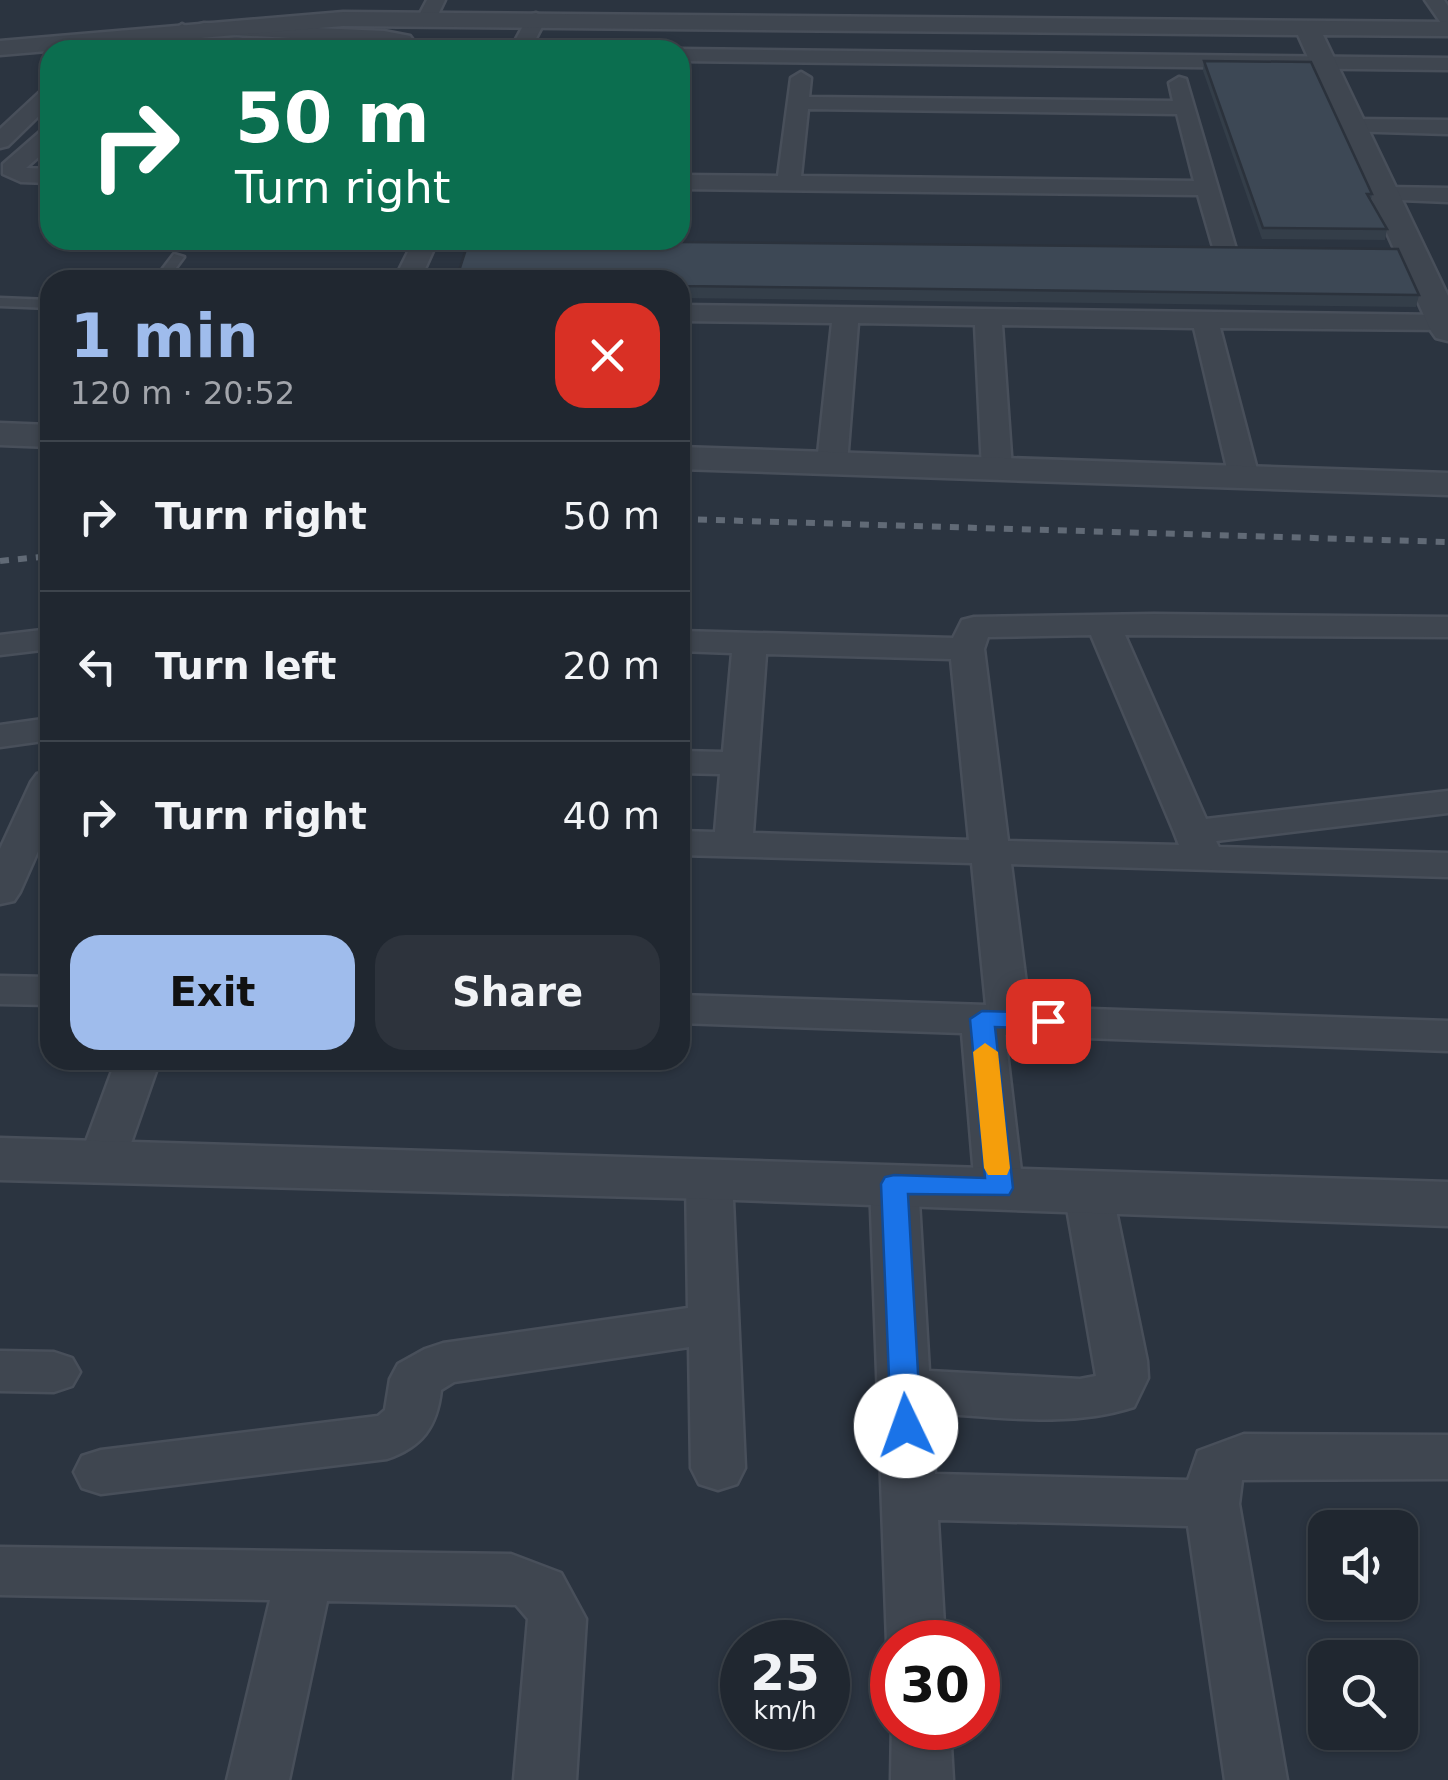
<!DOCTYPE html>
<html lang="en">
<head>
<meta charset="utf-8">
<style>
	body { margin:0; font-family:"DejaVu Sans",sans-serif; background:#2d333c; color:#f1f3f6; height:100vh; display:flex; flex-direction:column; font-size:38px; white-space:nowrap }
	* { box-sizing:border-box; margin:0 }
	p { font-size:32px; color:#a2a5ab }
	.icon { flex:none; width:55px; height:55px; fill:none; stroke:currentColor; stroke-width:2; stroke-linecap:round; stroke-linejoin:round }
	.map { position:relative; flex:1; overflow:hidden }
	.sheet { position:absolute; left:40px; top:270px; width:650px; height:800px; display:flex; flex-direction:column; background:#202730; border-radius:30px; box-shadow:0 2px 8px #0004,0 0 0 2px #3d444c }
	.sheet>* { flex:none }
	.guide { position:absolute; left:40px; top:40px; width:650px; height:210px; border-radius:30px; box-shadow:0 2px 8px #0004,0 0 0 2px #3d444c; background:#0b6e4f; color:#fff; overflow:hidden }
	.fabs { position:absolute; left:1308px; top:1510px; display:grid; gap:20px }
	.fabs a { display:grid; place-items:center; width:110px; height:110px; border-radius:20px; background:#202730; box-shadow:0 2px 8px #0004,0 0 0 2px #3d444c; font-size:50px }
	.speed { position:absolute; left:720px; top:1620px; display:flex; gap:20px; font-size:50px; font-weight:700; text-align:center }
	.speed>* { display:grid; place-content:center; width:130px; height:130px; border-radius:50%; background:#202730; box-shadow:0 2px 8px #0004,0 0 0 2px #3d444c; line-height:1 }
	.speed small { font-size:25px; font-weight:400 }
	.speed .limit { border:15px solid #d22; background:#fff; color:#111 }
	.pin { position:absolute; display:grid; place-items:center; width:85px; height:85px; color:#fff; margin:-42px; border-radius:20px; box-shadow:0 5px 15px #0006 }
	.me { position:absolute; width:110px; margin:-55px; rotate:357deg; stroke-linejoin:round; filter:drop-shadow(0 0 8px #0008) }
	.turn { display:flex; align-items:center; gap:35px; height:210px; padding:0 30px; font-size:45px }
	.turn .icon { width:130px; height:130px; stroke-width:2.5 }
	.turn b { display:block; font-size:70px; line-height:85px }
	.round { display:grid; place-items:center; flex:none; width:105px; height:105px; border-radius:30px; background:#2d333c }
	.headline { display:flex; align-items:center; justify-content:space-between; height:170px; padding:0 30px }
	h1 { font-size:60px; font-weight:600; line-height:75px; color:#9fbcec }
	.action { display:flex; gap:20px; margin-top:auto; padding:20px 30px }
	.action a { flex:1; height:115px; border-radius:30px; background:#9fbcec; color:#111; font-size:40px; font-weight:600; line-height:115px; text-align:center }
	.action a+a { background:#2d333c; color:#f1f3f6 }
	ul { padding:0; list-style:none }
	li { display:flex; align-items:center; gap:30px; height:150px; padding:0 30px; border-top:2px solid #3d444c }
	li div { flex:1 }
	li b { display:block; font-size:38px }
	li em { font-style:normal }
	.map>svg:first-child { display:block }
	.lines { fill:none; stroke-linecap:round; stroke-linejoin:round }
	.service-casing { stroke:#484f5a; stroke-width:5 }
	.minor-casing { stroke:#484f5a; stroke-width:5 }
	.tertiary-casing { stroke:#484f5a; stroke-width:5 }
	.service { fill:#3f4650; fill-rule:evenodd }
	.minor { fill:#3f4650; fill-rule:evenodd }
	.tertiary { fill:#3f4650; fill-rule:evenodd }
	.rail { stroke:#616a76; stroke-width:6; stroke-dasharray:9 9; stroke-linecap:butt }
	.wall { fill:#343e49 }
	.building { fill:#3d4855; stroke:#2b323c; stroke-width:2.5 }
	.route { fill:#1a73e8; stroke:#114b97; stroke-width:2.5 }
	.slow { fill:#f59e0b }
</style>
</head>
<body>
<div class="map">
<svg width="1448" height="1780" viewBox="0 0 1448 1780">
	<rect width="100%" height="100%" fill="#2b3440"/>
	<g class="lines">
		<!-- service casing -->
		<g class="service-casing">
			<g id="service">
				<polygon points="174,254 184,257 167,280 154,280"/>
				<polygon points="0,298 50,300 50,308 0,306"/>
			</g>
		</g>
		<!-- minor casing -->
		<g class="minor-casing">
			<g id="minor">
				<polygon points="427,0 445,0 434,23 427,25 417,19"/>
				<polygon points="1425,0 1444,0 1448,6 1448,25 1441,23"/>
				<polygon points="536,13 546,19 530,50 510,50 529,15"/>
				<polygon points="204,23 384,31 410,36 413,40 410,50 390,50 392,44 384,43 197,33 197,25"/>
				<polygon points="182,24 192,30 169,50 147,50"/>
				<polygon points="680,49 1448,58 1448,70 680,61 680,50 676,50"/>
				<path d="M801,72L811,78L809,97L1173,101L1169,83L1179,77L1186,79L1236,249L1233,254H1215L1198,195L680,189V175L778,176L791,78ZM808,109L1177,114L1194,181L801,176Z"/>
				<polygon points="50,87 50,105 8,146 0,148 0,129 43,89"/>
				<polygon points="1353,119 1448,120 1448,134 1345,131 1342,126 1345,121"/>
				<polygon points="50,128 50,147 26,168 50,169 50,183 21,182 3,174 3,164 42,130"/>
				<polygon points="1385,187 1448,188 1448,202 1377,199 1373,194 1377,189"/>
				<polygon points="414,240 438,240 420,280 394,280"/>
				<polygon points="680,305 1445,315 1448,330 1220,328 1259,477 1255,483 1233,483 1229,477 1194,328 1002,325 1012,469 1008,475 986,475 982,469 975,325 858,323 847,463 843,469 821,469 817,463 832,323 680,321"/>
				<path d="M1154,614L1448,617V637L1125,635L1206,819L1448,791V813L1216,841L1219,847L1448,853V877L1011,864L1029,1007L1448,1021V1051L1005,1035L1023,1188L1016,1200L999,1205L982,1200L975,1188L962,1033L680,1023V995L986,1005L972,863L680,855V831L715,832L720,774L680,773V751L723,752L732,653L680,651V631L953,638L962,620L974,617ZM1091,635L1174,832L1179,845L1008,841L984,649L988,637ZM766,654L951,659L969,840L753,833Z"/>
				<polygon points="50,629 50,649 0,655 0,635"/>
				<polygon points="50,718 50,740 0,747 0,725"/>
				<polygon points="50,771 50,824 20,892 14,901 0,904 0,849 31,782 37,774"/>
				<polygon points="0,976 50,977 50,1005 0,1004"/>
				<polygon points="116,1060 160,1060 124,1163 117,1175 101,1180 85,1175 78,1163"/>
				<path d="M709,1161L726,1166L732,1178L745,1468L737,1484L718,1490L699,1484L691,1468L689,1347L454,1382L441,1390C437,1427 422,1447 387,1459L101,1494L82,1488L74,1472L82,1456L101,1450L378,1416L385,1410L390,1379L398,1364L425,1349L443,1343L688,1308L686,1178L692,1166Z"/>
				<path d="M894,1167L911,1172L918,1184L929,1371L1080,1379L1096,1376L1064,1191L1071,1179L1088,1174L1105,1179L1112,1191L1147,1361L1148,1378L1134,1407C1069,1428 999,1417 931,1413L935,1474L1188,1480L1198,1451L1244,1434L1448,1435V1479L1242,1480L1239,1504L1287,1780H1225L1188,1526L938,1520L945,1642H892V1654L887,1642L870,1184L877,1172Z"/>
				<polygon points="0,1351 54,1352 72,1358 80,1372 72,1386 54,1392 0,1391"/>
				<polygon points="0,1547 511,1554 561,1573 586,1619 576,1780 514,1780 528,1619 516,1605 327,1601 289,1780 227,1780 270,1600 0,1595"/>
				<polygon points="892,1722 892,1728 950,1728 953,1780 891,1780"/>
			</g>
		</g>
		<!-- tertiary casing -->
		<g class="tertiary-casing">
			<g id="tertiary">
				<polygon points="343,12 1448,22 1448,36 1323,35 1448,296 1448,341 1436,338 1431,331 1298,35 343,26 0,55 0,41"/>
				<polygon points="0,423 50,425 50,447 0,445"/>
				<polygon points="680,447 1448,473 1448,495 680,469"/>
				<polygon points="0,1138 1448,1182 1448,1226 709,1199 0,1180"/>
			</g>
		</g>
		<!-- service -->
		<use href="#service" class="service"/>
		<!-- minor -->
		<use href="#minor" class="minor"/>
		<!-- tertiary -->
		<use href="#tertiary" class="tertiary"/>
		<!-- rail -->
		<g class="rail">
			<polyline points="680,519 1448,542"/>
			<polyline points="0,561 50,556"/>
		</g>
	</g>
	<!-- wall -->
	<g class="wall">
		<polygon points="1204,61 1372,194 1371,200 1387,229 1385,240 1262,239 1203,71"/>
		<polygon points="680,280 1419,295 1416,307 680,298"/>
	</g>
	<!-- building -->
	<g class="building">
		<polygon points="1204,61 1311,62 1372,194 1367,194 1387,229 1263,228"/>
		<polygon points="469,240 1398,249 1419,295 680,286 680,280 456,280"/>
	</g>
	<!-- route -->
	<polygon class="route" points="982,1011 1048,1013 1061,1021 1048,1029 995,1027 1013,1188 1009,1195 908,1194 921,1426 917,1434 906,1438 895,1434 891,1426 881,1184 885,1177 894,1175 985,1178 970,1019"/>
	<!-- slow -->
	<polygon class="slow" points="985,1043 998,1052 1010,1168 1007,1175 988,1175 984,1168 973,1052"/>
</svg>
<div class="fabs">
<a><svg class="icon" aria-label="sound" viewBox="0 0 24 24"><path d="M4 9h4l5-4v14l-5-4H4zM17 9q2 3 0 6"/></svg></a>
<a><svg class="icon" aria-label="search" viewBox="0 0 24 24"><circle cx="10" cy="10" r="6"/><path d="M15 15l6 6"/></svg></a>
</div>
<div class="speed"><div>25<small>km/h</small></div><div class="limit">30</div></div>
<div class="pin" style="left:1048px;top:1021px;background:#d93025"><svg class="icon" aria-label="arrive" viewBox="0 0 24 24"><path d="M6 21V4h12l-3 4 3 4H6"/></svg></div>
<svg class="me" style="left:906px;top:1426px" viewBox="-20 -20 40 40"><circle r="19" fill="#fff"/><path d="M0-13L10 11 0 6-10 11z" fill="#1a73e8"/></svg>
<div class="guide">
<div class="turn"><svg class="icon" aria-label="right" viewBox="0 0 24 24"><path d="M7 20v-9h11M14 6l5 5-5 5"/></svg><div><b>50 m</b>Turn right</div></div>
</div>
<section class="sheet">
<div class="headline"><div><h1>1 min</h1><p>120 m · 20:52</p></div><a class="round" style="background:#d93025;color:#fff"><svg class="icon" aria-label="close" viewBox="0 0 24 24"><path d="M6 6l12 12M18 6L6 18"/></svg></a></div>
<ul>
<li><svg class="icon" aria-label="right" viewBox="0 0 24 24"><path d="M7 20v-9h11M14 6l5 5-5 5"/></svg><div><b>Turn right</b></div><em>50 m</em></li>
<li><svg class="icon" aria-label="left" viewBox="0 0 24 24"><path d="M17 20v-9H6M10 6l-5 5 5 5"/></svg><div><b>Turn left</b></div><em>20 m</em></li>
<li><svg class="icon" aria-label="right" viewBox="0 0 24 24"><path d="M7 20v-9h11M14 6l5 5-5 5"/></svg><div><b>Turn right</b></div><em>40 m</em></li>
</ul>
<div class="action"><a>Exit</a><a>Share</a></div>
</section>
</div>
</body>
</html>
